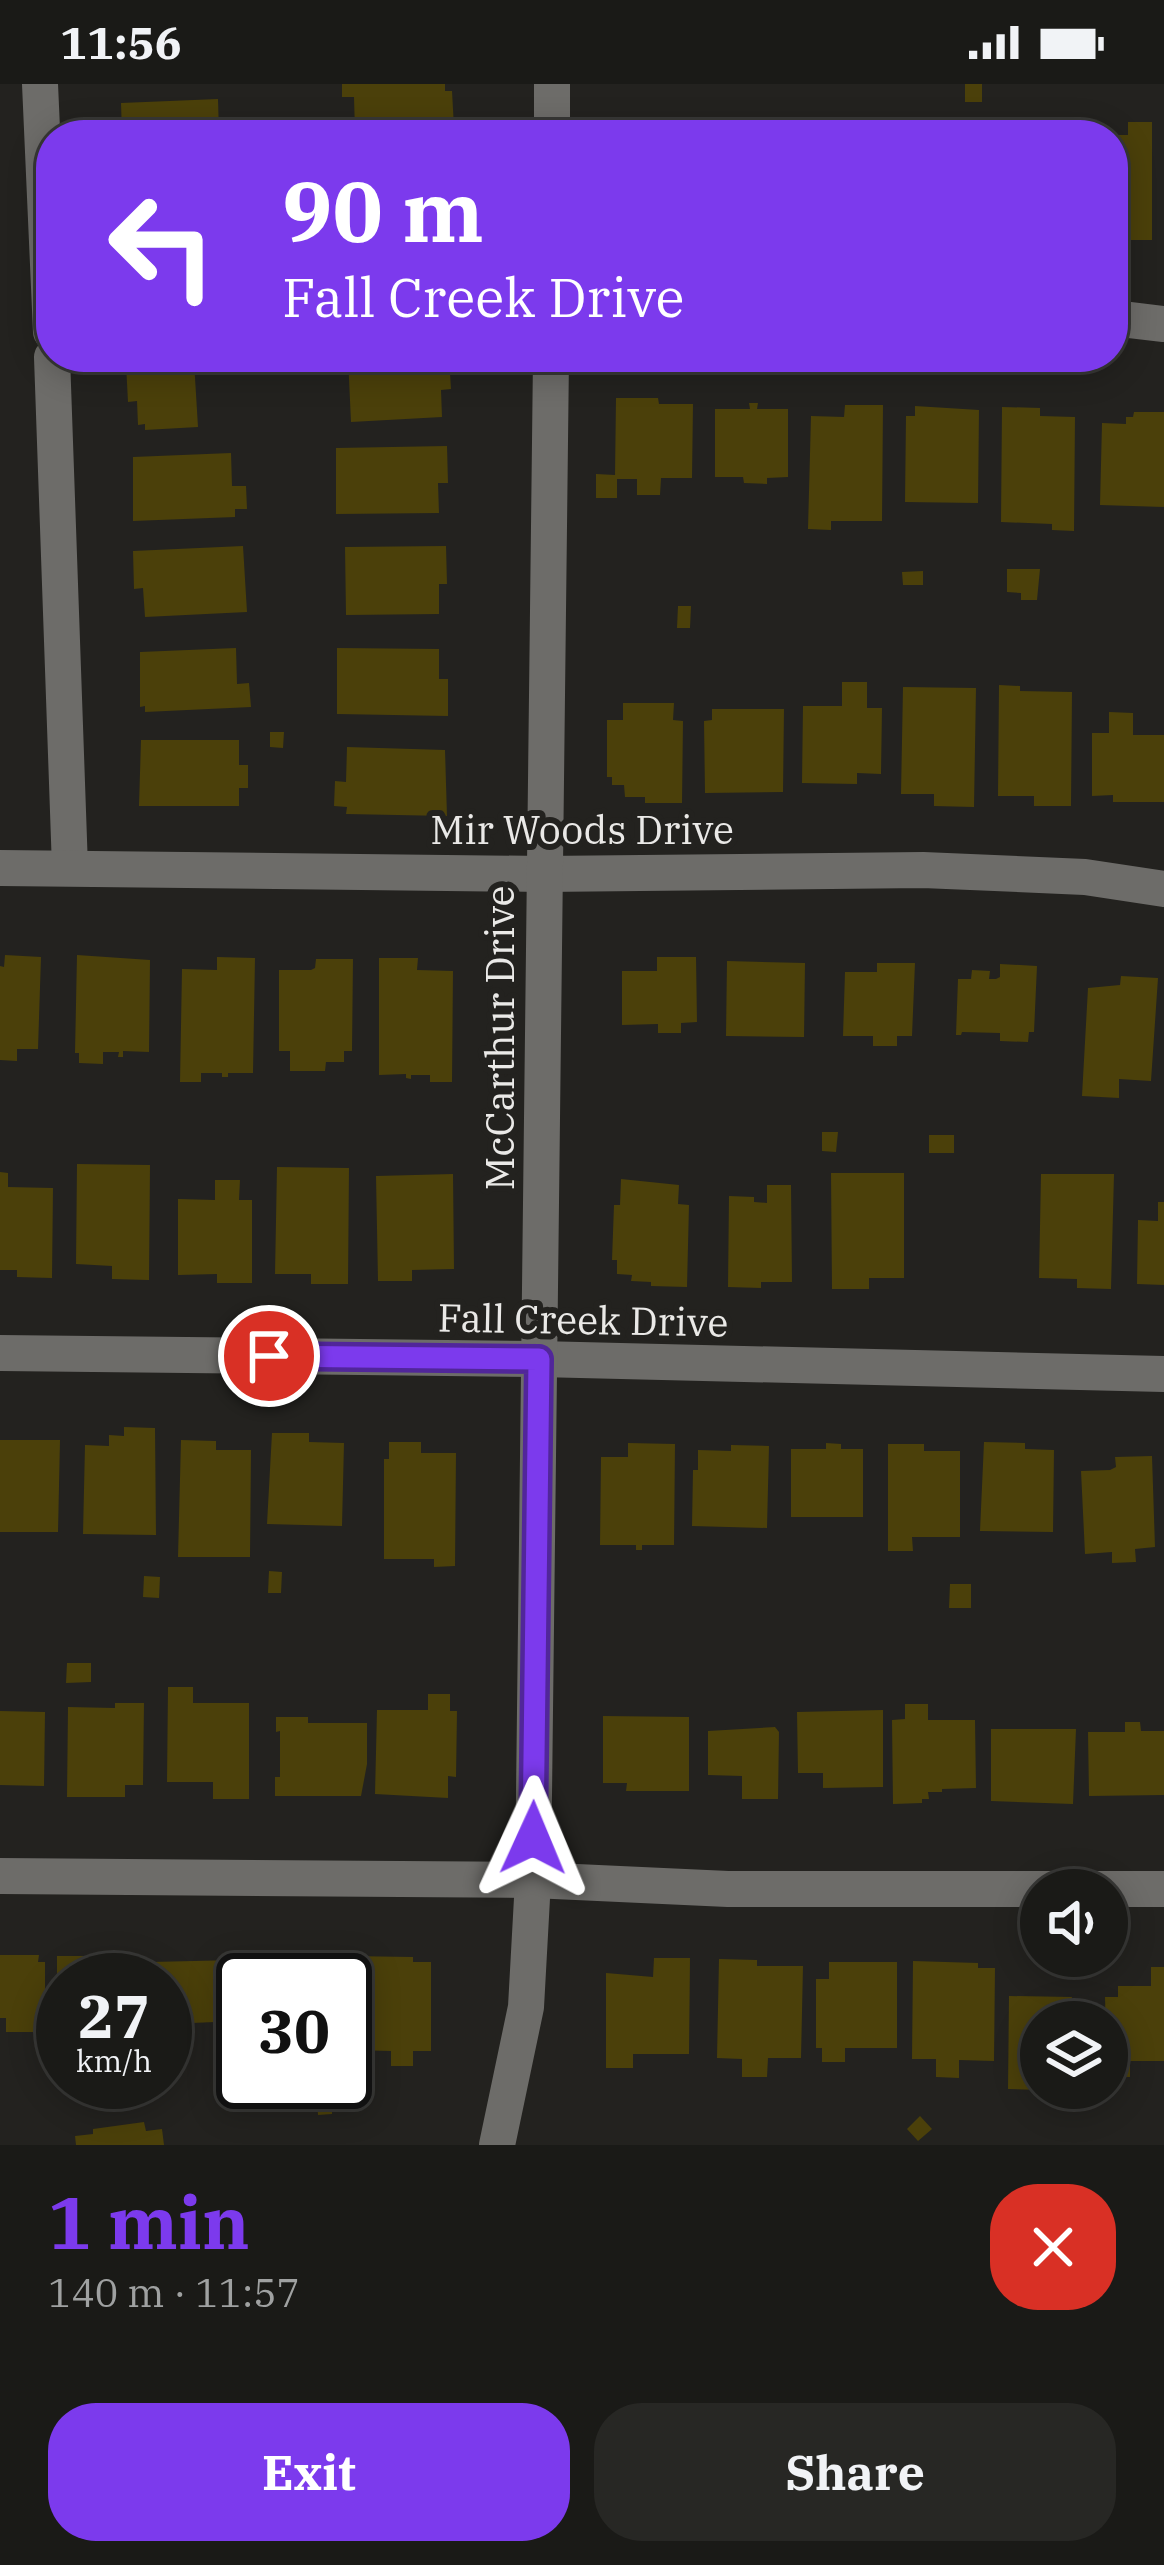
<!DOCTYPE html>
<html lang="en">
<head>
<meta charset="utf-8">
<style>
	body { margin:0; font-family:"IBM Plex Serif",serif; background:#272724; color:#f1f3f6; height:100vh; display:flex; flex-direction:column; font-size:45px; white-space:nowrap }
	* { box-sizing:border-box; margin:0 }
	p { font-size:39px; color:#9fa1a1 }
	.icon { flex:none; width:66px; height:66px; fill:none; stroke:currentColor; stroke-width:2; stroke-linecap:round; stroke-linejoin:round }
	.map { position:relative; height:2061px; overflow:hidden }
	.side { display:flex; flex-direction:column; background:#1a1a17; flex:1 }
	.side>* { flex:none }
	.banner { position:absolute; left:36px; top:36px; width:1092px; height:252px; border-radius:48px; box-shadow:0 6px 30px #0003,0 0 0 3px #383836; background:#7c3aed; color:#fff; overflow:hidden }
	.tools { position:absolute; left:1020px; top:1785px; display:grid; gap:24px }
	.tools a { display:grid; place-items:center; width:108px; height:108px; border-radius:50%; background:#1a1a17; box-shadow:0 6px 30px #0003,0 0 0 3px #383836; font-size:60px }
	.speed { position:absolute; left:36px; top:1869px; display:flex; gap:24px; font-size:60px; font-weight:700; text-align:center }
	.speed>* { display:grid; place-content:center; width:156px; height:156px; border-radius:50%; background:#1a1a17; box-shadow:0 6px 30px #0003,0 0 0 3px #383836; line-height:1 }
	.speed small { font-size:30px; font-weight:400 }
	.speed .limit { border:6px solid #111; border-radius:18px; background:#fff; color:#111 }
	.pin { position:absolute; display:grid; place-items:center; width:102px; height:102px; color:#fff; margin:-51px; border:6px solid #fff; border-radius:50%; box-shadow:0 3px 12px #0007 }
	.me { position:absolute; width:132px; margin:-66px; rotate:1deg; stroke-linejoin:round; filter:drop-shadow(0 0 9px #0008) }
	.turn { display:flex; align-items:center; gap:42px; height:252px; padding:0 48px; font-size:54px }
	.turn .icon { width:156px; height:156px; stroke-width:2.5 }
	.turn b { display:block; font-size:84px; line-height:102px }
	.round { display:grid; place-items:center; flex:none; width:126px; height:126px; border-radius:48px; background:#272724 }
	.head { display:flex; align-items:center; justify-content:space-between; height:204px; padding:0 48px }
	h1 { font-size:72px; font-weight:700; line-height:90px; color:#7c3aed }
	.primary-button { display:flex; gap:24px; margin-top:auto; padding:24px 48px }
	.primary-button a { flex:1; height:138px; border-radius:48px; background:#7c3aed; color:#fff; font-size:48px; font-weight:700; line-height:138px; text-align:center }
	.primary-button a+a { background:#272724; color:#f1f3f6 }
	.status { display:flex; justify-content:space-between; align-items:center; height:84px; padding:0 60px; background:#1a1a17; direction:ltr }
	.status svg { height:33px; fill:currentColor }
	.map>svg:first-child { display:block }
	.building { fill:#4b400a }
	.lines { fill:none; stroke-linecap:round; stroke-linejoin:round }
	.minor { stroke:#6d6c69; stroke-width:36 }
	.route-casing { stroke:#51269a; stroke-width:30 }
	.route { stroke:#7c3aed; stroke-width:21 }
	.labels { text-anchor:middle; stroke-width:12; stroke-linejoin:round; paint-order:stroke }
	.street-label { font-size:39px; fill:#eae9e7; stroke:#23221f }
</style>
</head>
<body>
<div class="status"><b>11:56</b><svg viewBox="0 0 49 12"><path d="M0 12V9h3v3zM5 12V6h3v6zM10 12V3h3v9zM15 12V0h3v12zM26 1h20v11H26zM47 4h2v5h-2z"/></svg></div>
<div class="map">
<svg width="1164" height="2061" viewBox="0 0 1164 2061">
	<rect width="100%" height="100%" fill="#23221f"/>
	<!-- building -->
	<g class="building">
		<polygon points="342,0 445,0 445,7 452,7 454,43 355,48 354,13 342,13"/>
		<rect x="965" y="0" width="17" height="18"/>
		<polygon points="218,15 219,51 122,51 121,19"/>
		<polygon points="1128,38 1152,38 1152,156 1113,156 1113,51 1128,51"/>
		<polygon points="658,44 700,44 699,51 657,51"/>
		<polygon points="851,45 924,46 924,51 851,51"/>
		<polygon points="348,273 449,273 451,305 441,306 442,333 351,338"/>
		<polygon points="194,277 198,343 145,346 145,340 138,341 137,317 128,318 126,280"/>
		<polygon points="616,314 658,314 659,320 693,320 692,394 661,394 660,411 637,411 637,395 617,395 617,414 596,414 596,390 615,391"/>
		<polygon points="749,319 758,319 757,325 788,325 788,393 767,394 767,400 744,399 743,393 715,393 715,325 750,325"/>
		<polygon points="845,321 883,321 882,437 831,437 831,446 808,445 811,332 844,333"/>
		<polygon points="915,322 979,326 978,419 905,418 906,332 915,332"/>
		<polygon points="1002,323 1040,324 1040,332 1075,333 1074,447 1052,446 1052,440 1001,438"/>
		<polygon points="1134,328 1164,328 1164,423 1100,421 1102,339 1126,340 1126,333 1133,333"/>
		<polygon points="447,362 448,399 438,399 439,429 336,430 336,364"/>
		<polygon points="231,369 232,402 246,402 247,425 235,425 235,433 133,437 133,373"/>
		<polygon points="243,462 247,528 145,533 143,504 134,505 133,467"/>
		<polygon points="446,462 447,500 439,500 439,530 346,531 345,463"/>
		<polygon points="1007,485 1040,485 1037,516 1021,516 1021,509 1007,508"/>
		<polygon points="923,487 923,501 903,501 902,488"/>
		<polygon points="678,522 691,522 690,544 677,544"/>
		<polygon points="236,564 237,600 249,599 251,623 145,628 145,622 140,623 140,568"/>
		<polygon points="337,564 439,565 439,595 448,595 448,632 337,630"/>
		<polygon points="842,598 867,598 867,624 882,624 881,690 857,689 857,700 802,699 803,622 842,622"/>
		<polygon points="999,601 1020,602 1020,607 1072,608 1071,722 1034,722 1034,712 998,712"/>
		<polygon points="903,603 976,604 974,723 934,722 934,710 901,710"/>
		<polygon points="623,619 674,619 673,636 683,637 682,719 645,719 645,713 625,713 624,701 612,701 612,693 607,693 607,636 623,636"/>
		<polygon points="712,625 784,625 783,708 705,709 704,637 712,636"/>
		<polygon points="1109,628 1133,629 1133,651 1164,651 1164,718 1113,718 1113,711 1092,712 1092,649 1109,649"/>
		<polygon points="270,648 284,648 283,664 270,663"/>
		<polygon points="141,656 239,656 239,681 248,681 248,704 239,704 239,722 139,722"/>
		<polygon points="347,663 445,666 447,732 346,730 347,723 334,722 335,697 346,698"/>
		<polygon points="5,871 41,873 38,965 17,965 17,977 0,976 0,882 4,883"/>
		<polygon points="77,871 150,876 149,968 123,967 123,973 118,973 119,968 103,968 103,980 79,979 79,969 75,969"/>
		<polygon points="217,873 255,874 253,989 228,989 228,993 222,993 222,989 201,989 201,998 180,998 182,885 217,886"/>
		<polygon points="657,873 696,873 697,938 681,939 681,949 658,949 658,940 622,941 622,887 657,887"/>
		<polygon points="379,874 418,874 417,886 453,887 452,998 430,998 430,991 411,991 411,995 406,994 406,990 379,991"/>
		<polygon points="316,875 353,875 352,967 344,967 344,978 326,978 325,987 290,987 290,967 279,967 279,886 311,886 315,884"/>
		<polygon points="727,877 805,879 804,953 726,952"/>
		<polygon points="877,879 915,879 912,952 897,952 897,962 873,962 873,952 843,952 845,888 877,888"/>
		<polygon points="1000,880 1037,882 1034,948 1029,948 1028,958 1000,957 1000,949 962,948 961,951 956,951 958,895 971,895 972,886 990,887 989,895 996,895 1000,893"/>
		<polygon points="1121,892 1158,894 1151,997 1119,995 1119,1014 1082,1012 1088,904 1120,901"/>
		<polygon points="822,1048 838,1048 836,1068 822,1067"/>
		<rect x="929" y="1051" width="25" height="18"/>
		<polygon points="77,1080 150,1081 149,1196 112,1195 112,1182 76,1180"/>
		<polygon points="277,1083 349,1084 348,1200 311,1200 311,1190 275,1190"/>
		<polygon points="0,1088 8,1089 8,1103 53,1104 52,1194 17,1193 17,1186 0,1186"/>
		<polygon points="831,1089 904,1089 904,1194 869,1194 869,1205 832,1205"/>
		<polygon points="453,1090 454,1185 412,1186 412,1197 378,1197 376,1092"/>
		<polygon points="1041,1090 1114,1090 1111,1205 1077,1204 1077,1195 1039,1194"/>
		<polygon points="621,1095 679,1101 678,1120 689,1121 687,1203 651,1202 651,1198 631,1197 632,1191 617,1190 617,1176 612,1176 614,1121 620,1121"/>
		<polygon points="215,1096 240,1096 239,1116 252,1116 252,1199 217,1199 217,1190 178,1191 178,1115 215,1116"/>
		<polygon points="767,1101 791,1101 792,1198 761,1198 761,1204 728,1203 729,1112 754,1113 754,1118 767,1119"/>
		<polygon points="1158,1118 1164,1118 1164,1201 1137,1200 1138,1136 1158,1137"/>
		<polygon points="124,1343 155,1344 156,1451 83,1450 85,1361 109,1362 109,1351 124,1352"/>
		<polygon points="272,1349 309,1349 309,1358 344,1359 342,1442 267,1440"/>
		<polygon points="0,1356 60,1356 58,1448 0,1448"/>
		<polygon points="181,1356 216,1357 216,1366 251,1366 250,1473 178,1473"/>
		<polygon points="389,1358 421,1358 421,1369 456,1369 455,1482 434,1483 434,1475 384,1475 384,1375 389,1375"/>
		<polygon points="984,1358 1025,1359 1025,1365 1054,1366 1053,1448 980,1447"/>
		<polygon points="628,1359 675,1360 674,1461 642,1461 642,1466 636,1466 636,1461 600,1461 601,1373 628,1373"/>
		<polygon points="826,1359 841,1360 841,1365 863,1365 863,1433 791,1433 791,1365 826,1365"/>
		<polygon points="888,1360 924,1360 924,1367 960,1367 960,1453 912,1453 913,1467 888,1467"/>
		<polygon points="731,1361 769,1362 767,1444 692,1442 693,1386 698,1386 698,1366 731,1367"/>
		<polygon points="1152,1372 1155,1463 1135,1465 1136,1478 1112,1479 1112,1468 1085,1470 1081,1387 1110,1386 1116,1383 1115,1373"/>
		<polygon points="269,1487 282,1488 281,1509 268,1509"/>
		<polygon points="144,1492 160,1493 159,1514 143,1513"/>
		<polygon points="950,1500 971,1500 971,1524 949,1524"/>
		<polygon points="67,1579 91,1579 91,1598 66,1599"/>
		<polygon points="168,1603 193,1603 193,1619 249,1619 249,1715 213,1715 213,1698 167,1698"/>
		<polygon points="428,1610 450,1610 450,1627 457,1627 456,1693 448,1692 448,1714 375,1710 377,1626 428,1626"/>
		<polygon points="115,1619 144,1619 143,1701 125,1701 125,1713 67,1713 68,1623 115,1624"/>
		<polygon points="905,1620 928,1620 928,1636 975,1636 976,1704 942,1705 942,1708 928,1708 929,1715 922,1715 922,1719 893,1720 892,1636 905,1635"/>
		<polygon points="883,1626 883,1703 823,1704 823,1689 798,1689 797,1628"/>
		<polygon points="0,1627 45,1628 44,1702 0,1701"/>
		<polygon points="603,1632 689,1633 689,1707 626,1707 627,1699 603,1699"/>
		<polygon points="276,1633 308,1633 308,1639 367,1639 367,1680 361,1712 275,1712 275,1693 280,1693 280,1647 276,1648"/>
		<polygon points="1125,1638 1140,1638 1141,1647 1164,1647 1164,1711 1089,1712 1088,1648 1125,1648"/>
		<polygon points="775,1643 779,1648 778,1715 742,1715 742,1692 708,1691 708,1647"/>
		<polygon points="991,1645 1076,1645 1073,1720 991,1717"/>
		<polygon points="0,1871 39,1871 38,1878 45,1878 45,1931 38,1931 38,1948 6,1948 6,1934 0,1934"/>
		<polygon points="57,1872 93,1872 93,1879 140,1879 140,1896 63,1896 63,1970 57,1970"/>
		<polygon points="349,1872 413,1873 413,1878 431,1878 431,1967 413,1967 413,1982 391,1982 391,1967 348,1966"/>
		<polygon points="254,1873 291,1873 291,1880 338,1878 338,1896 253,1896"/>
		<polygon points="654,1874 690,1874 689,1970 633,1970 633,1984 606,1984 606,1889 653,1893"/>
		<polygon points="719,1875 757,1876 757,1882 803,1882 801,1974 768,1974 767,1993 742,1993 742,1975 717,1974"/>
		<polygon points="236,1876 238,1937 192,1939 192,1942 181,1942 181,1954 165,1954 165,1896 154,1896 151,1878"/>
		<polygon points="913,1877 978,1879 978,1884 995,1884 994,1977 959,1976 959,1994 936,1993 936,1975 912,1975"/>
		<polygon points="829,1878 897,1878 897,1964 845,1964 845,1978 822,1978 822,1964 816,1964 816,1895 829,1895"/>
		<polygon points="1151,1883 1164,1883 1164,1977 1130,1977 1130,1993 1107,1992 1105,1913 1118,1913 1118,1902 1151,1902"/>
		<polygon points="1009,1912 1072,1913 1071,1918 1089,1918 1089,1938 1041,1938 1041,2006 1008,2005"/>
		<polygon points="1050,2004 1071,2004 1071,2022 1050,2021"/>
		<polygon points="332,2011 332,2030 318,2031 317,2012"/>
		<polygon points="920,2032 932,2045 918,2057 907,2045"/>
		<polygon points="144,2038 146,2047 162,2045 164,2061 76,2061 75,2052 93,2050 93,2045"/>
	</g>
	<g class="lines">
		<!-- minor -->
		<g class="minor">
			<polyline points="40,0 51,248"/>
			<polyline points="552,0 552,51"/>
			<polyline points="1113,234 1164,240"/>
			<polyline points="52,273 70,784"/>
			<polyline points="0,784 543,790 923,786 1085,793 1164,805"/>
			<polyline points="0,1269 539,1275 1164,1290"/>
			<polyline points="0,1792 533,1796 728,1805 1164,1805"/>
			<polyline points="497,2061 526,1923 533,1796 551,273"/>
		</g>
	</g>
	<g class="lines">
		<!-- route casing -->
		<g class="route-casing">
			<polyline id="route" points="269,1272 539,1275 533,1754"/>
		</g>
		<!-- route -->
		<use href="#route" class="route"/>
	</g>
	<g class="labels">
		<!-- street labels -->
		<g class="street-label">
			<text x="582" y="760">Mir Woods Drive</text>
			<text transform="translate(500 954) rotate(-90)" y="14">McCarthur Drive</text>
			<text transform="translate(583 1236) rotate(1)" y="14">Fall Creek Drive</text>
		</g>
	</g>
</svg>
<div class="tools">
<a><svg class="icon" aria-label="sound" viewBox="0 0 24 24"><path d="M4 9h4l5-4v14l-5-4H4zM17 9q2 3 0 6"/></svg></a>
<a><svg class="icon" aria-label="layers" viewBox="0 0 24 24"><path d="M12 4l9 5-9 5-9-5zM3 14l9 5 9-5"/></svg></a>
</div>
<div class="speed"><div>27<small>km/h</small></div><div class="limit">30</div></div>
<div class="pin" style="left:269px;top:1272px;background:#d93025"><svg class="icon" aria-label="arrive" viewBox="0 0 24 24"><path d="M6 21V4h12l-3 4 3 4H6"/></svg></div>
<svg class="me" style="left:533px;top:1754px" viewBox="-20 -20 40 40"><path d="M0-17L14 15 0 8-14 15z" fill="#7c3aed" stroke="#fff" stroke-width="4"/></svg>
<div class="banner">
<div class="turn"><svg class="icon" aria-label="left" viewBox="0 0 24 24"><path d="M17 20v-9H6M10 6l-5 5 5 5"/></svg><div><b>90 m</b>Fall Creek Drive</div></div>
</div>
</div>
<section class="side">
<div class="head"><div><h1>1 min</h1><p>140 m · 11:57</p></div><a class="round" style="background:#d93025;color:#fff"><svg class="icon" aria-label="close" viewBox="0 0 24 24"><path d="M6 6l12 12M18 6L6 18"/></svg></a></div>
<div class="primary-button"><a>Exit</a><a>Share</a></div>
</section>
</body>
</html>
